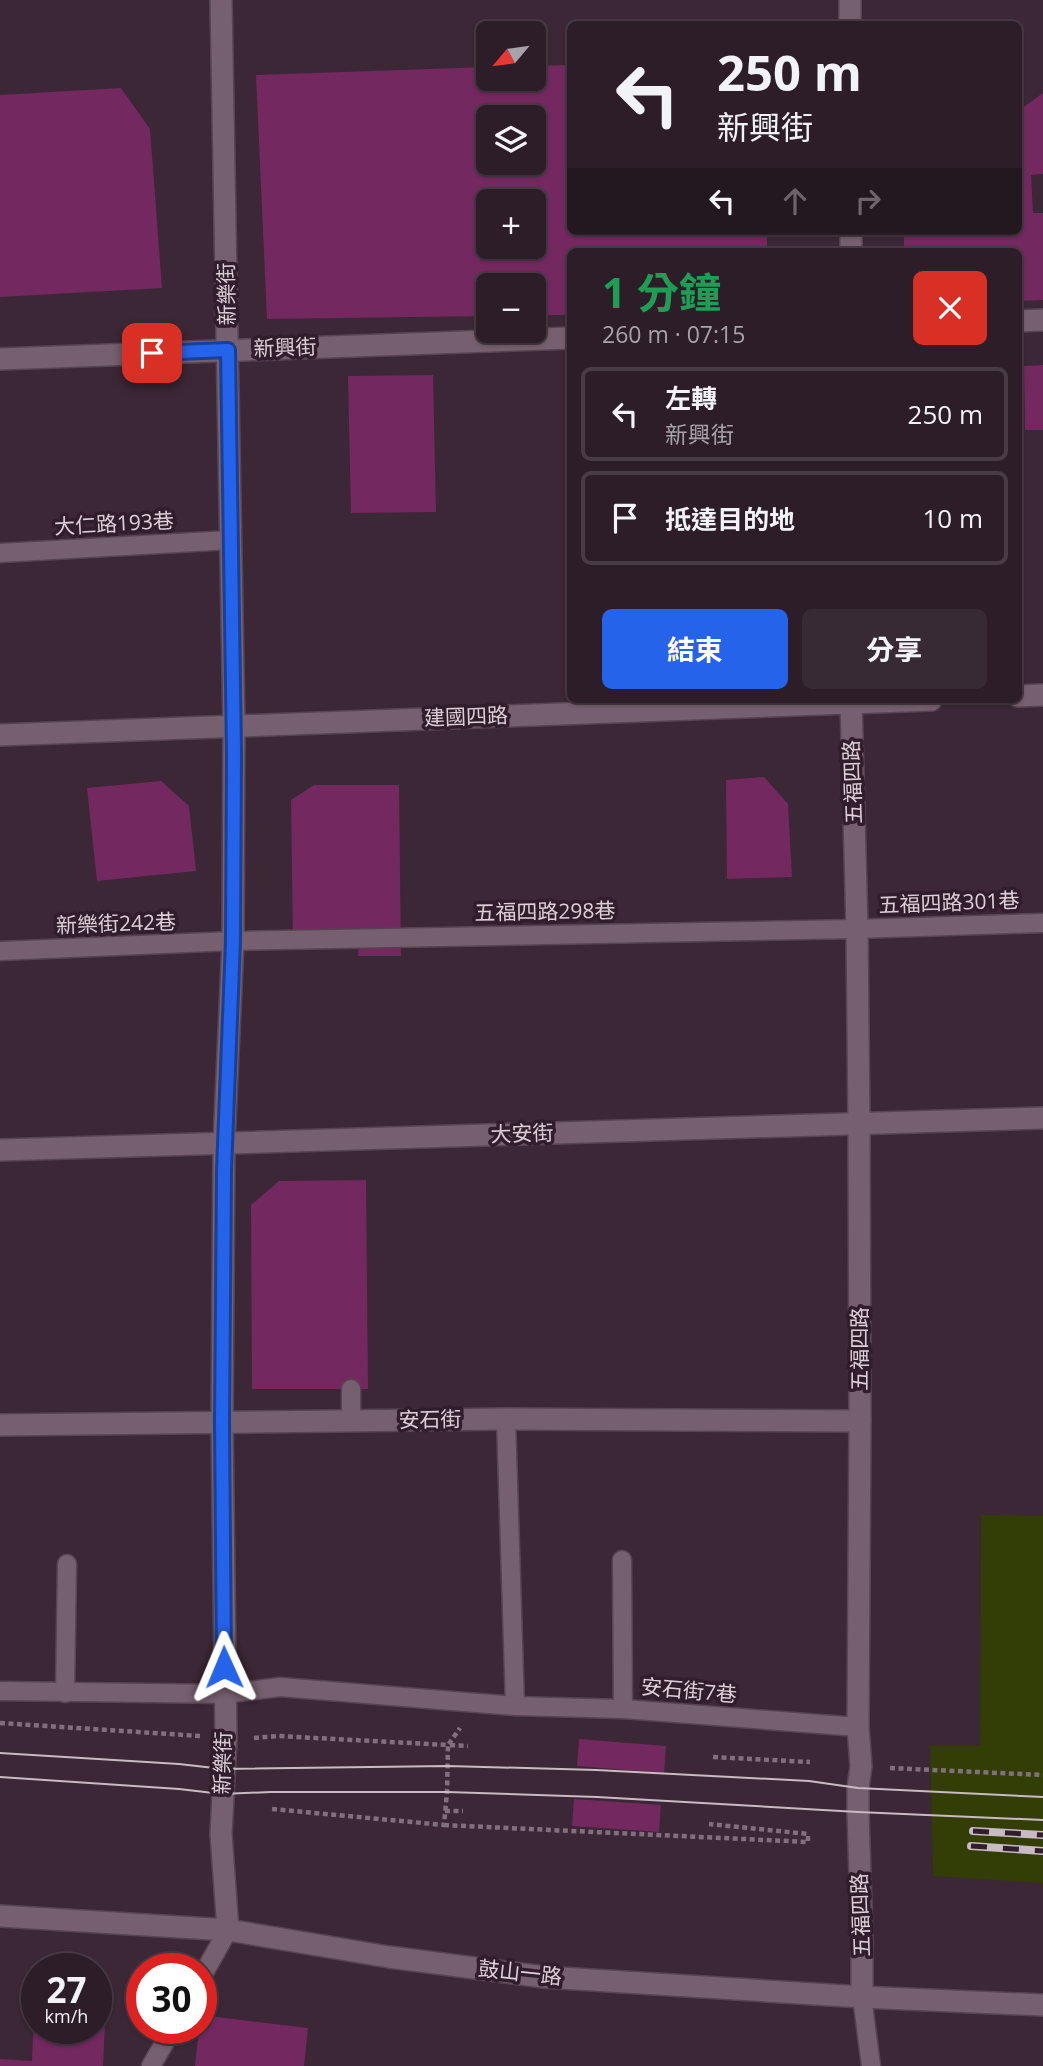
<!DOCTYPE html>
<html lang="zh-TW">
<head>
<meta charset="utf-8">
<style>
	body { margin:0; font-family:"Open Sans","Noto Sans TC",sans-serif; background:#382a34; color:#f1f3f6; height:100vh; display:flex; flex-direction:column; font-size:26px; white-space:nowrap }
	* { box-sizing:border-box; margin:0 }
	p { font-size:23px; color:#a6a2a8 }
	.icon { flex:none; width:38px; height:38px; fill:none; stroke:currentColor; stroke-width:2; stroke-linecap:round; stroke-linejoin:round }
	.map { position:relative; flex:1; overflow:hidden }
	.details { position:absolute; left:567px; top:248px; width:455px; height:455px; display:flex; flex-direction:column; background:#2c1d28; border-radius:10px; box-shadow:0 2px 5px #0004,0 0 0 2px #483b45 }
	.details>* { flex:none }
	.top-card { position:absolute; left:567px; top:21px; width:455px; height:214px; border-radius:10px; box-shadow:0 2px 5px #0004,0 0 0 2px #483b45; background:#2c1d28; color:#f1f3f6; overflow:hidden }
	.needle { width:46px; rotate:241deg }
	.buttons { position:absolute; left:476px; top:21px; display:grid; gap:14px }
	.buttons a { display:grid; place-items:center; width:70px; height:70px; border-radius:10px; background:#2c1d28; box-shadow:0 2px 5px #0004,0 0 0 2px #483b45; font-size:35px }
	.speed { position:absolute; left:21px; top:1953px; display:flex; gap:14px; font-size:35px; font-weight:700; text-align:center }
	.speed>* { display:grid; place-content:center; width:91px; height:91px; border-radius:50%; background:#2c1d28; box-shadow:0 2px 5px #0004,0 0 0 2px #483b45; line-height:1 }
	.speed small { font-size:18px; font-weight:400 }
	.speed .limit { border:10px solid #d22; background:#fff; color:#111 }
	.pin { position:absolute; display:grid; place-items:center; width:60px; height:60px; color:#fff; margin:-30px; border-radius:14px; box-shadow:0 4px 10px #0006 }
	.me { position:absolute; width:77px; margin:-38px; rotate:359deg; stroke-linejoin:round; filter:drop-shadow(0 0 5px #0008) }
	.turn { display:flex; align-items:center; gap:24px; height:147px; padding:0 35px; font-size:32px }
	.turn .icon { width:91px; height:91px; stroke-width:2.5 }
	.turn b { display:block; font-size:49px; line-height:60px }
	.lanes { display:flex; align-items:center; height:66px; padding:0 35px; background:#0003; justify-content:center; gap:35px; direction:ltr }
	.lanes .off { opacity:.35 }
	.round { display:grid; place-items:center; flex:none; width:74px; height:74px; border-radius:10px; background:#382a34 }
	.head { display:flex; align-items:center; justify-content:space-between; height:119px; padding:0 35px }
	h1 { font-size:42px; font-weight:700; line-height:52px; color:#1e9e55 }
	.primary-button { display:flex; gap:14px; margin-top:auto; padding:14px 35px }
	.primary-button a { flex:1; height:80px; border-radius:10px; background:#2563eb; color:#fff; font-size:28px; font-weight:700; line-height:80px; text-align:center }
	.primary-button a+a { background:#382a34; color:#f1f3f6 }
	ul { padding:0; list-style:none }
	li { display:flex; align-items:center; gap:21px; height:94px; margin:0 14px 10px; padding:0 21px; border:4px solid #483b45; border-radius:10px }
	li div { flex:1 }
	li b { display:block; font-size:26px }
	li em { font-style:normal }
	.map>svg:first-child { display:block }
	.green { fill:#323e06 }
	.building { fill:#732860; fill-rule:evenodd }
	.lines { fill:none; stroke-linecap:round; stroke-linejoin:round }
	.lane-casing { stroke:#564551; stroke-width:21 }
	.street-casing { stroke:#564551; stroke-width:24 }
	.secondary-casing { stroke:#564551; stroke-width:24 }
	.path { stroke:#81707c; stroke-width:4.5; stroke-dasharray:5 3.5; stroke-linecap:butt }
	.lane { stroke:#765f6e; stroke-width:18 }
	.street { stroke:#765f6e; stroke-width:21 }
	.secondary { stroke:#765f6e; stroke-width:21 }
	.tram { stroke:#c9bac4; stroke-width:2 }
	.rail-casing { stroke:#c9bac4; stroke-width:8 }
	.rail { stroke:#311d2b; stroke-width:5; stroke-dasharray:16; stroke-linecap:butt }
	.route-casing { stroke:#184099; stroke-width:18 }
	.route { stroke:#2563eb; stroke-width:12 }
	.labels { text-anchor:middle; stroke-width:7; stroke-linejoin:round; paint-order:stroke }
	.street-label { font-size:21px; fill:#ddcfd8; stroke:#311d2b }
</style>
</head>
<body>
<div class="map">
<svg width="1043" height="2066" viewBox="0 0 1043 2066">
	<rect width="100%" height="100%" fill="#3b2735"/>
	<!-- green -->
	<polygon class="green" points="981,1515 1043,1516 1043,1883 933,1876 930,1746 980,1746"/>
	<!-- building -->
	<g class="building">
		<path d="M570,65V231H767V252H570V315H534V285H488V316L267,319L256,75L488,67V79H534V66ZM488,117H534V163H488ZM488,201H534V247H488Z"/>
		<polygon points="121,88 150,129 162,288 0,297 0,95"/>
		<polygon points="1043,93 1043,174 1031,175 1033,213 1043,213 1043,300 1018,301 1018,252 904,252 904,231 1018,231 1018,111"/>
		<polygon points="1043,365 1043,430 1025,430 1024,366"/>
		<polygon points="433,375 436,512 351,513 348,376"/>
		<polygon points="764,777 788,804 792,877 727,879 726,780"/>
		<polygon points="161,781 189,806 196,871 97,881 87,788"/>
		<polygon points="314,785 399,785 401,956 358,956 359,942 293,943 291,800"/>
		<polygon points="366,1180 368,1389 252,1389 251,1205 279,1181"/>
		<polygon points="579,1739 666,1746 664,1773 577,1766"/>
		<polygon points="574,1799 661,1805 659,1832 572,1826"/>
		<polygon points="35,1996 37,1996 37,2028 96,2028 96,2001 106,2002 103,2066 0,2066 0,2059 32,2061"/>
		<polygon points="201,2015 308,2028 304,2066 195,2066 199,2028 201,2028"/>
	</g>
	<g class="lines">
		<!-- lane casing -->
		<g class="lane-casing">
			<g id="lane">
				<polyline points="0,553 231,540"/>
				<polyline points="0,951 233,941 857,929 1043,923"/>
				<polyline points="351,1389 351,1421"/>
				<polyline points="506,1419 515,1706"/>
				<polyline points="622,1560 623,1709"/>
				<polyline points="0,1691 224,1694 280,1687 515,1706 623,1709 858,1727"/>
				<polyline points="65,1693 67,1564"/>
				<polyline points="201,1978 228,1930"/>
				<polyline points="862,1997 871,2066"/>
				<polyline points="151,2066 173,2028"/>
			</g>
		</g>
		<!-- street casing -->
		<g class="street-casing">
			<g id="street">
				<polyline points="221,0 234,726 233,941 224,1144 222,1423 226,1739 221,1834 228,1930"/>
				<polyline points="1018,321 1043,320"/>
				<polyline points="0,359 570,338"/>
				<polyline points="1018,696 1043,695"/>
				<polyline points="0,735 931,700"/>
				<polyline points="0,1150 1043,1118"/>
				<polyline points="0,1425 506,1419 860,1421"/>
			</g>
		</g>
		<!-- secondary casing -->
		<g class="secondary-casing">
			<g id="secondary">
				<polyline points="850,0 850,24"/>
				<polyline points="851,231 851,252"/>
				<polyline points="851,700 857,929 859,1124 860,1421 858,1727 861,1766 858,1788 858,1812 862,1942 862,1997"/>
				<polyline points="0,1916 228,1930 389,1957 544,1977 862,1997 1043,2005"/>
			</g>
		</g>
		<!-- path -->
		<g class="path">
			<polyline points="0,1723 200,1736"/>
			<polyline points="254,1738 278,1736 448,1745 460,1728"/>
			<polyline points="713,1757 810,1762"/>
			<polyline points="890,1768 1043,1775"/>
			<polyline points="272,1809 444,1825 447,1792 448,1745 468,1746"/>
			<polyline points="445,1811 463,1811"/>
			<polyline points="444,1825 808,1842 808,1834 709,1824"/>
		</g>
		<!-- lane -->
		<use href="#lane" class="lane"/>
		<!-- street -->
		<use href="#street" class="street"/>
		<!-- secondary -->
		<use href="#secondary" class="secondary"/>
		<!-- tram -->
		<g class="tram">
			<polyline points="0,1753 179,1764 223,1769 448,1766 596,1770 809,1781 858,1788 1043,1797"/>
			<polyline points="0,1777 179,1789 222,1794 271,1792 447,1792 597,1797 858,1812 1043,1820"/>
		</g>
		<!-- rail casing -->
		<g class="rail-casing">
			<g id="rail">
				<polyline points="973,1831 1043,1835"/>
				<polyline points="971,1846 1043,1851"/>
			</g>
		</g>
		<!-- rail -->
		<use href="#rail" class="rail"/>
	</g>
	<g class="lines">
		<!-- route casing -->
		<g class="route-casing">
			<polyline id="route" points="152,353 228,350 234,753 233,941 224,1171 222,1423 224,1667"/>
		</g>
		<!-- route -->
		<use href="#route" class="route"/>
	</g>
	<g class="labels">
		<!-- street labels -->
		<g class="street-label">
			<text transform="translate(227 294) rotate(-91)" y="7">新樂街</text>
			<text transform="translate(285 348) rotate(-2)" y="7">新興街</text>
			<text transform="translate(114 524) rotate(-3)" y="7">大仁路193巷</text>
			<text transform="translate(466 717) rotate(-2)" y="7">建國四路</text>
			<text transform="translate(853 782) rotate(-92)" y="7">五福四路</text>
			<text transform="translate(949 903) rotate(-2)" y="7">五福四路301巷</text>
			<text transform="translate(545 912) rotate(-1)" y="7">五福四路298巷</text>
			<text transform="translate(116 924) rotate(-2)" y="7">新樂街242巷</text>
			<text transform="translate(522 1134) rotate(-2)" y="7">大安街</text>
			<text transform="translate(860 1349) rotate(-90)" y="7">五福四路</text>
			<text transform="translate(430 1420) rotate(-1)" y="7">安石街</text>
			<text transform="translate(689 1691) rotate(5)" y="7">安石街7巷</text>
			<text transform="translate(223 1763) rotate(-88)" y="7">新樂街</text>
			<text transform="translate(861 1915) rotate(-92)" y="7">五福四路</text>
			<text transform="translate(520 1973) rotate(6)" y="7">鼓山一路</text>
		</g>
	</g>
</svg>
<div class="buttons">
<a><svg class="needle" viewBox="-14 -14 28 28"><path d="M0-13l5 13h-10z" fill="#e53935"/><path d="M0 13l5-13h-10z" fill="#a6a2a8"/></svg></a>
<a><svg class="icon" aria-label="layers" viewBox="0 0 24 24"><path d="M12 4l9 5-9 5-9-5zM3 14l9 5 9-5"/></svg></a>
<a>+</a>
<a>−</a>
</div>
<div class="speed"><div>27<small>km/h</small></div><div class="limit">30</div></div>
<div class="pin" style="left:152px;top:353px;background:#d93025"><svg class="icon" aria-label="arrive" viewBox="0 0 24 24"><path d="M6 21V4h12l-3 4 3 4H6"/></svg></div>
<svg class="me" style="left:224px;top:1667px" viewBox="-20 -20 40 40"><path d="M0-17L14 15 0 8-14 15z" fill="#2563eb" stroke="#fff" stroke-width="4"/></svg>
<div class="top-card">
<div class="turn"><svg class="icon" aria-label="left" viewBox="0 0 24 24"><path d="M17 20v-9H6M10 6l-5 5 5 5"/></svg><div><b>250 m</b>新興街</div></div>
<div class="lanes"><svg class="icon" aria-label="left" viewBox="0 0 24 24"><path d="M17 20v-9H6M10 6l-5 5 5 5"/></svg><svg class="icon off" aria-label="ahead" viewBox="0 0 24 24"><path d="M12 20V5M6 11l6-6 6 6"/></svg><svg class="icon off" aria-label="right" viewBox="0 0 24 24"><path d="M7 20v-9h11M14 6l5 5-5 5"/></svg></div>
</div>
<section class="details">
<div class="head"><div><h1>1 分鐘</h1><p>260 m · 07:15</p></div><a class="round" style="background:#d93025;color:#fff"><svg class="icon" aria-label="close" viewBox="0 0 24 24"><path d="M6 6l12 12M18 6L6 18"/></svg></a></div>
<ul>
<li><svg class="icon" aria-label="left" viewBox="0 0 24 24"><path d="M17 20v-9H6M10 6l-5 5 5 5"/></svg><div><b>左轉</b><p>新興街</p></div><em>250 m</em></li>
<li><svg class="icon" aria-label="arrive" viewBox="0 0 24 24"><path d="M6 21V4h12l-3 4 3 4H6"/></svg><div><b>抵達目的地</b></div><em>10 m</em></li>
</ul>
<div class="primary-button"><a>結束</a><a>分享</a></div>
</section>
</div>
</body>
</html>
